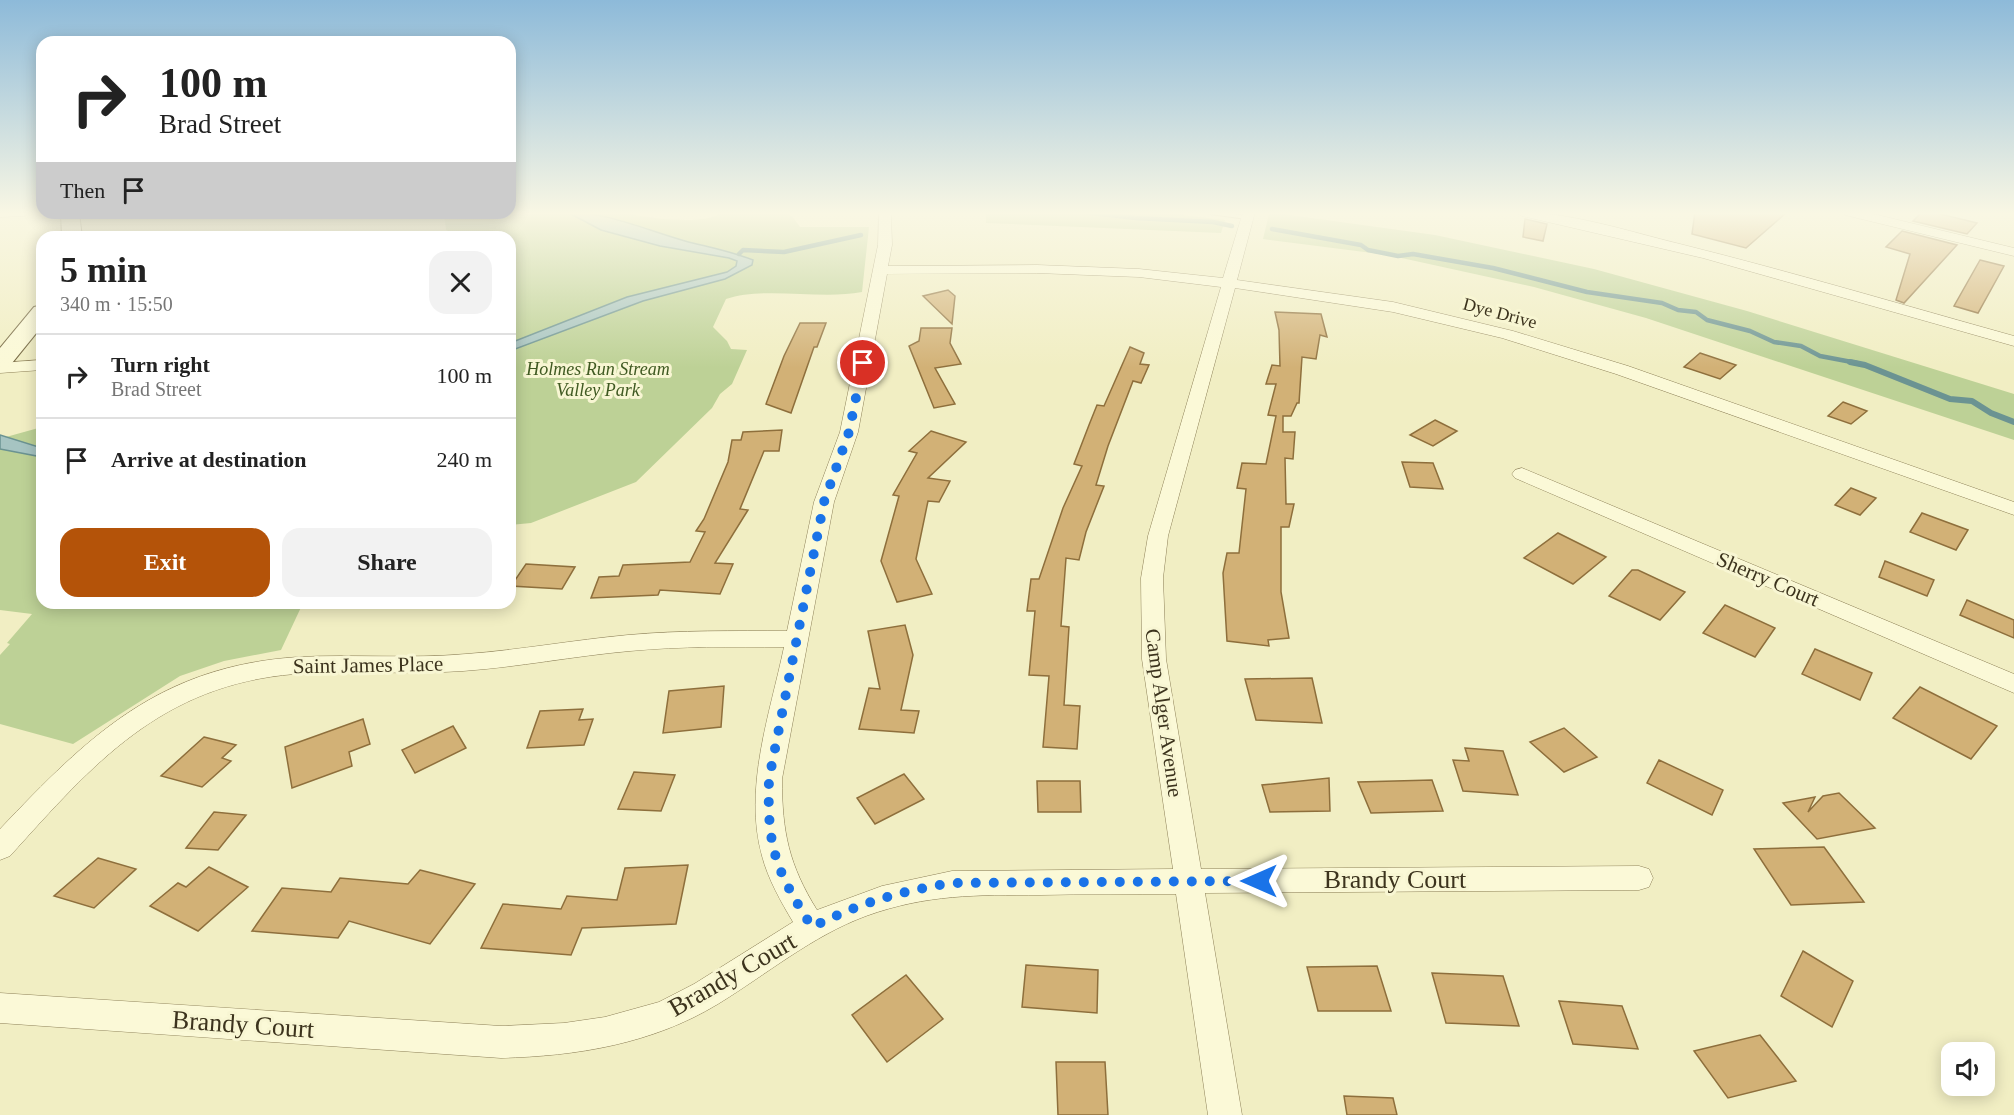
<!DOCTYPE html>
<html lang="en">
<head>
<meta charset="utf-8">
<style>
	body { margin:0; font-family:"Times New Roman",serif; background:#f2f2f2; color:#222; height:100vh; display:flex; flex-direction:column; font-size:22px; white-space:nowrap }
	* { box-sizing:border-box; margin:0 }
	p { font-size:20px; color:#767676 }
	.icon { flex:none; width:33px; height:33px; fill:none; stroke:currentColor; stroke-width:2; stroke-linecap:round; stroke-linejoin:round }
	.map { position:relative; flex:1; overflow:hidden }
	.drawer { position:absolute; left:36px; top:231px; width:480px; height:378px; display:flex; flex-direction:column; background:#fff; border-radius:18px; box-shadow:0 3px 15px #0003 }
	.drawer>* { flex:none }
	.top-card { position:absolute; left:36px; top:36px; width:480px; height:183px; border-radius:18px; box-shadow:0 3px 15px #0003; background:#fff; color:#222; overflow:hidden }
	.controls { position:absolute; left:1941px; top:1042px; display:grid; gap:12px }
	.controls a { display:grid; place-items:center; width:54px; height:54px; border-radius:12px; background:#fff; box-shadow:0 3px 15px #0003; font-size:30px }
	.pin { position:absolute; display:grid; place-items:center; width:51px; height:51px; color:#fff; margin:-26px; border:3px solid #fff; border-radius:50%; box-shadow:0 2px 6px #0007 }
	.me { position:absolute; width:66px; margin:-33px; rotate:270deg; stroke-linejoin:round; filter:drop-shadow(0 0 4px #0008) }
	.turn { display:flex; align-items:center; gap:21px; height:126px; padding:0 24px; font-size:27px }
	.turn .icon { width:78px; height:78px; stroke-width:2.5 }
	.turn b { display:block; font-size:42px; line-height:51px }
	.then { display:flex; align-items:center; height:57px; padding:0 24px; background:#0003; gap:12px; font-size:22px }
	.round { display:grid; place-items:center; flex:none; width:63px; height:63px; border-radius:18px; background:#f2f2f2 }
	.head { display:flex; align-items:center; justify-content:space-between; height:102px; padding:0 24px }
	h1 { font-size:36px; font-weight:700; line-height:45px }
	.action { display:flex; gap:12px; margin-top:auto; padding:12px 24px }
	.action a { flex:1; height:69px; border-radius:18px; background:#b45309; color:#fff; font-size:24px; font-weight:700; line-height:69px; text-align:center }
	.action a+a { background:#f2f2f2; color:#222 }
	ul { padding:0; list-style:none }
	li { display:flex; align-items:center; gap:18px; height:84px; padding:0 24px; border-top:2px solid #e0e0e0 }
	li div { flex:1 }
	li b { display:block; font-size:22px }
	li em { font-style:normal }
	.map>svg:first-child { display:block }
	.green { fill:#bdd196 }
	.water { fill:#a6c4c2; stroke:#6b9392; stroke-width:1.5 }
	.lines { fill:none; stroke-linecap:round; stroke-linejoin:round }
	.stream-far1 { stroke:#6b9392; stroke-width:4.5 }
	.stream { stroke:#6b9392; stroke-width:6 }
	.building { fill:#d2b176; stroke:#8e6f3c; stroke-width:1.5 }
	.service-casing { stroke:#8d8058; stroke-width:2 }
	.minor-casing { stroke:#8d8058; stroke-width:1 }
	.secondary-casing { stroke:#6f613b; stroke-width:2 }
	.service { fill:#fbf9d7; fill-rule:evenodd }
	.minor { fill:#fbf9d7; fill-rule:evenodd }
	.secondary { fill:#fbf9d7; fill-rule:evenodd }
	.route { stroke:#1a73e8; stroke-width:10; stroke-dasharray:0 18 }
	.labels { text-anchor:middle; stroke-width:6; stroke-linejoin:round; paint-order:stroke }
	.far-street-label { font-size:18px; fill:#3c331d; stroke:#f8f6d3 }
	.far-park-label { font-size:18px; font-style:italic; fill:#405a22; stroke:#f8f6d3 }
	.street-label { font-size:21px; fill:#3c331d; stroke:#f8f6d3 }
	.near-street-label { font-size:26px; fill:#3c331d; stroke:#f8f6d3 }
</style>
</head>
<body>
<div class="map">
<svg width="2014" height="1115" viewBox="0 0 2014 1115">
	<rect width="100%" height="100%" fill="#f1eec3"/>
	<!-- green -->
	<g class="green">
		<path d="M616,212C644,216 699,228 724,212H784L792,216L800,227H869L862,292C820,300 765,286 726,299L713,327L727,341L731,349L747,350L732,384L720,394L712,408L636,482L531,523L510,525V237H460L446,230L444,213Z"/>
		<polygon points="986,212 1183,212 1182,215 1225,220 1221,233 986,223"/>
		<polygon points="1275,213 1435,235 1594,269 1747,311 2014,394 2014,440 1646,318 1534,287 1388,255 1263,239 1269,214"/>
		<polygon points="42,427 42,603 303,603 281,650 224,661 180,676 73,744 0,724 0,655 10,644 7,643 32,614 0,610 0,442 6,437"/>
	</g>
	<!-- water -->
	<g class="water">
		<path d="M567,212C607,212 646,230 685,241C708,247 730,251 753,260L752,265L725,279L643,301L510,351V343L627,297L727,272L736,266L737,261L729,258L660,246L601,230Z"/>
		<polygon points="0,435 42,448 42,457 0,449"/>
	</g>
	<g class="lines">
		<!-- stream-far1 -->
		<g class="stream-far1">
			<polyline points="1083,212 1136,218 1213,222 1232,226"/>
			<polyline points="1272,229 1361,245 1368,250 1398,256 1413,254 1493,268 1587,292 1662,303 1678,310 1696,312 1707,320 1750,331 1774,342 1801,346 1820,356 1857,363"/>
			<polyline points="739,254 743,250 784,252 861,235"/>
		</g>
		<!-- stream -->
		<polyline class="stream" points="1850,362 1865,365 1950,399 1972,401 1991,413 2014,422"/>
	</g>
	<!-- building -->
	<g class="building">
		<polygon points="1695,212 1787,212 1746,248 1692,234"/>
		<polygon points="1922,212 1932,212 1977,223 1967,234 1913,221"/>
		<polygon points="1525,219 1547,224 1543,241 1523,237"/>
		<polygon points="1902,231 1957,245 1904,303 1896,300 1910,254 1886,247"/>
		<polygon points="1980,260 2004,266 1978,313 1954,306"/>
		<polygon points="948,290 955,296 952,324 923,296"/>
		<polygon points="1275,312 1321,314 1327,337 1320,335 1316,359 1302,357 1299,403 1297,403 1291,416 1283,416 1283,432 1295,432 1293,459 1285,458 1286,504 1294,504 1289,527 1281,527 1281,592 1289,638 1268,640 1269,646 1227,641 1223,573 1227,553 1239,553 1246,489 1237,488 1242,463 1266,464 1276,416 1268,415 1276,384 1266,384 1272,365 1280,366 1279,330"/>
		<polygon points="800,323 826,323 817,347 814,347 791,413 766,404 784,356"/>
		<polygon points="921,328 952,328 950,343 961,364 935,368 955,404 934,408 909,346 919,341"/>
		<polygon points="1130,347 1144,353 1140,364 1149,365 1141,383 1133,381 1108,446 1096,485 1104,486 1086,532 1079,560 1066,558 1061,626 1069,627 1064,705 1080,706 1077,749 1043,747 1049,676 1029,675 1035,611 1027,611 1031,579 1039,579 1063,508 1082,466 1074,464 1089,425 1097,405 1104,406"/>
		<polygon points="1700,353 1736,365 1720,379 1684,367"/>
		<polygon points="1843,402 1867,411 1851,424 1828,416"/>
		<polygon points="1435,420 1457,431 1433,446 1410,435"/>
		<polygon points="782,430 779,451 764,451 740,509 748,510 715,563 733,564 720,594 660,590 658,595 591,598 599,577 619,576 623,565 690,562 705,532 696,531 704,519 728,462 732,440 741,440 743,432"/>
		<polygon points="931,431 966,442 928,478 950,481 939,502 928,501 916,559 932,594 897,602 881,561 899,496 893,495 917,453 909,451"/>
		<polygon points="1402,462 1433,463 1443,489 1410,487"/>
		<polygon points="1851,488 1876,498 1860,515 1835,505"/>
		<polygon points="1922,513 1968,530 1956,550 1910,532"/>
		<polygon points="1558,533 1606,557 1573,584 1524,558"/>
		<polygon points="1885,561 1934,580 1927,596 1879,577"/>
		<polygon points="526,564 575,567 562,589 511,586"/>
		<polygon points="1632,570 1638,570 1685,592 1660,620 1609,596"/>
		<polygon points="1967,600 2014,620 2014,638 1960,615"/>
		<polygon points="1725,605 1775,628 1755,657 1703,633"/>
		<polygon points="905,625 913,655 901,710 919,711 914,733 859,729 869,688 880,689 868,631"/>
		<polygon points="1815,649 1872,673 1860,700 1802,674"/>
		<polygon points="1312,678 1322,723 1256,720 1245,679"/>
		<polygon points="724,686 721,727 663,733 669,691"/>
		<polygon points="1920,687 1997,726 1971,759 1893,718"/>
		<polygon points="583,709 579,720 593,719 584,745 527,748 540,711"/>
		<polygon points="363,719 370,744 349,752 352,766 292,788 285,747"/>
		<polygon points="453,726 466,748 415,773 402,750"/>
		<polygon points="1564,728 1597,757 1564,772 1530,742"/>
		<polygon points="204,737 236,745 222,758 231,761 202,787 161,776"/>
		<polygon points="1465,748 1503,751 1518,795 1463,791 1453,760 1469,761"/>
		<polygon points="1659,760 1723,790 1712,815 1647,783"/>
		<polygon points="634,772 675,775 661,811 618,809"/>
		<polygon points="904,774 924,799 875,824 857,798"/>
		<polygon points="1329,778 1330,811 1270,812 1262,785"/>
		<polygon points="1432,780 1443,811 1371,813 1358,782"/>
		<polygon points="1037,781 1080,781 1081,812 1038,812"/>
		<polygon points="1839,793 1875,828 1817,839 1783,803 1815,797 1808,812 1823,796"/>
		<polygon points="214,812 246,815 218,850 186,848"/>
		<polygon points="1824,847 1864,902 1791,905 1754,849"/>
		<polygon points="98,858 136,869 94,908 54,896"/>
		<polygon points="688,865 676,924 582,928 571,955 481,948 503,904 561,909 567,896 617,900 625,868"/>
		<polygon points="209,867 248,887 198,931 150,906 178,883 186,887"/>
		<polygon points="420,870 475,884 430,944 349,921 338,938 252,931 282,888 331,892 340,878 408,884"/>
		<polygon points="1803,951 1853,981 1832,1027 1781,996"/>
		<polygon points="1026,965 1098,970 1097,1013 1022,1007"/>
		<polygon points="1377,966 1391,1011 1318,1011 1307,967"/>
		<polygon points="1432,973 1503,976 1519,1026 1446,1023"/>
		<polygon points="906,975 943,1019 887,1062 852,1015"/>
		<polygon points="1559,1001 1622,1006 1638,1049 1573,1044"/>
		<polygon points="1760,1035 1796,1081 1728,1098 1694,1051"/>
		<polygon points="1056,1062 1105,1062 1108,1115 1058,1115"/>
		<polygon points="1344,1096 1393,1098 1397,1115 1347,1115"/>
	</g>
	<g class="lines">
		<!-- service casing -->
		<g class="service-casing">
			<polygon id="service" points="1207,212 1223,212 1250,217 1247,219 1210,214"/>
		</g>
		<!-- minor casing -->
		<g class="minor-casing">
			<g id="minor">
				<polygon points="0,212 31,212 25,216 0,217"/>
				<path d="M879,212H891L892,245L888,266L1037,265L1139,269L1223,278L1243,212H1255L1237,280L1393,302L1513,331L1628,366L2014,502V515L1616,374L1502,338L1393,312L1235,288L1168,536L1163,578L1166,659L1201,869L1639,866L1649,869L1653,878L1649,887L1639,890L1205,893L1242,1115H1208L1176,894C1131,894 1085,894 1040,895C977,895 927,894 866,916C812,936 767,974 718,1004C652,1044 577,1056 501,1058L0,1023V993L501,1026L564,1023L605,1017L659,1002L694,984L793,922C781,902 768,879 762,856C743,788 770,714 784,647C732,647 681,646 630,651C574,656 519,667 463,671C407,675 351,670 295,674C161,685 94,763 10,856L0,860V829C89,735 160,666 298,657C354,654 410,659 466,654C520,650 574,640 628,635C681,630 734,631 787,631L814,502L840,432L878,245ZM1037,273L1139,277L1221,287L1148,536L1141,578L1142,659L1173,869L952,871L882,886L817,910C789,865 782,832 782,779L834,502L858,432L887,274Z"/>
				<path d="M1516,212C1571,212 1627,231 1680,244C1792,272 1903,305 2014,336V346L1703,258L1522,216Z"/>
				<polygon points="1844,212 1865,212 2014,248 2014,256 1845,215"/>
				<polygon points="42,360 42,370 0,373 0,363"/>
				<polygon points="1522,468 2014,674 2014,693 1515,478 1512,474 1515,470"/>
			</g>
		</g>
		<!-- secondary casing -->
		<g class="secondary-casing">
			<g id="secondary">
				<polygon points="61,213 79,213 82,237 62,237"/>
				<polygon points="42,305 42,326 8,368 0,370 0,348 34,307"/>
			</g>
		</g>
		<!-- service -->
		<use href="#service" class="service"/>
		<!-- minor -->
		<use href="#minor" class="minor"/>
		<!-- secondary -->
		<use href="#secondary" class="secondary"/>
	</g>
	<!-- sky -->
	<linearGradient id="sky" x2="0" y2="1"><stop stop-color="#8dbad9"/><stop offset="0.58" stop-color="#f9f7e4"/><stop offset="1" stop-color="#f9f7e4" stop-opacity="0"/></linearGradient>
	<rect width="2014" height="368" fill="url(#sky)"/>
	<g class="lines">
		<!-- route -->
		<path class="route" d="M863,363L849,432L824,502L769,779C767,848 775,869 812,927C863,902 897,892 952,883L1259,881"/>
	</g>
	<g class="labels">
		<!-- far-street labels -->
		<g class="far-street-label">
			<text transform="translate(1500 313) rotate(15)" y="6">Dye Drive</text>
		</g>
		<!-- far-park labels -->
		<g class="far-park-label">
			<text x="598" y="375">Holmes Run Stream<tspan x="598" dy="21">Valley Park</tspan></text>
		</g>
		<!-- street labels -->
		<g class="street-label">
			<text transform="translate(1768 579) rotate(23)" y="7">Sherry Court</text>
			<text transform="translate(368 665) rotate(-1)" y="7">Saint James Place</text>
			<text transform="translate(1164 713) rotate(82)" y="7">Camp Alger Avenue</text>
		</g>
		<!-- near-street labels -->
		<g class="near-street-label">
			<text x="1395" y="888">Brandy Court</text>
			<text transform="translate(732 974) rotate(-30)" y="9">Brandy Court</text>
			<text transform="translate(243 1024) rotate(4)" y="9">Brandy Court</text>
		</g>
	</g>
</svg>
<div class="controls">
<a><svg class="icon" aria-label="sound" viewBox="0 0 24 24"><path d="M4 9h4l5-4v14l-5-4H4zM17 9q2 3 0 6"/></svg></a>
</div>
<div class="pin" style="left:863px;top:363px;background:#d93025"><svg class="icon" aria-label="arrive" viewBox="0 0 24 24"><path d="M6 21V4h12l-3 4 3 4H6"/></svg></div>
<svg class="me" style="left:1259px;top:881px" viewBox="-20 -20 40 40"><path d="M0-17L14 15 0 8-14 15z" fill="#1a73e8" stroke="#fff" stroke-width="4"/></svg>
<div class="top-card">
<div class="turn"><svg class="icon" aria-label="right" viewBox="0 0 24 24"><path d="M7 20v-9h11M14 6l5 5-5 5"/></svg><div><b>100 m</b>Brad Street</div></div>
<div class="then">Then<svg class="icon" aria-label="arrive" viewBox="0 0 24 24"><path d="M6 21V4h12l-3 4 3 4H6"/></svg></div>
</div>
<section class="drawer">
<div class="head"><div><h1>5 min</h1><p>340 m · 15:50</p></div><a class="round"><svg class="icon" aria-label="close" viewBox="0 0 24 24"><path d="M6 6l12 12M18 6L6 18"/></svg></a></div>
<ul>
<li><svg class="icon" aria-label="right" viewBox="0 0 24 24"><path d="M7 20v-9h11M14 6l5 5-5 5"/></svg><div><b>Turn right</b><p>Brad Street</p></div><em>100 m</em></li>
<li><svg class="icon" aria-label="arrive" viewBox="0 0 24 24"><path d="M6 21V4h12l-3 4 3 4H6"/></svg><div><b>Arrive at destination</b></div><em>240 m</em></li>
</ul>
<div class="action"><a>Exit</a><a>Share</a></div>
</section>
</div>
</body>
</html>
